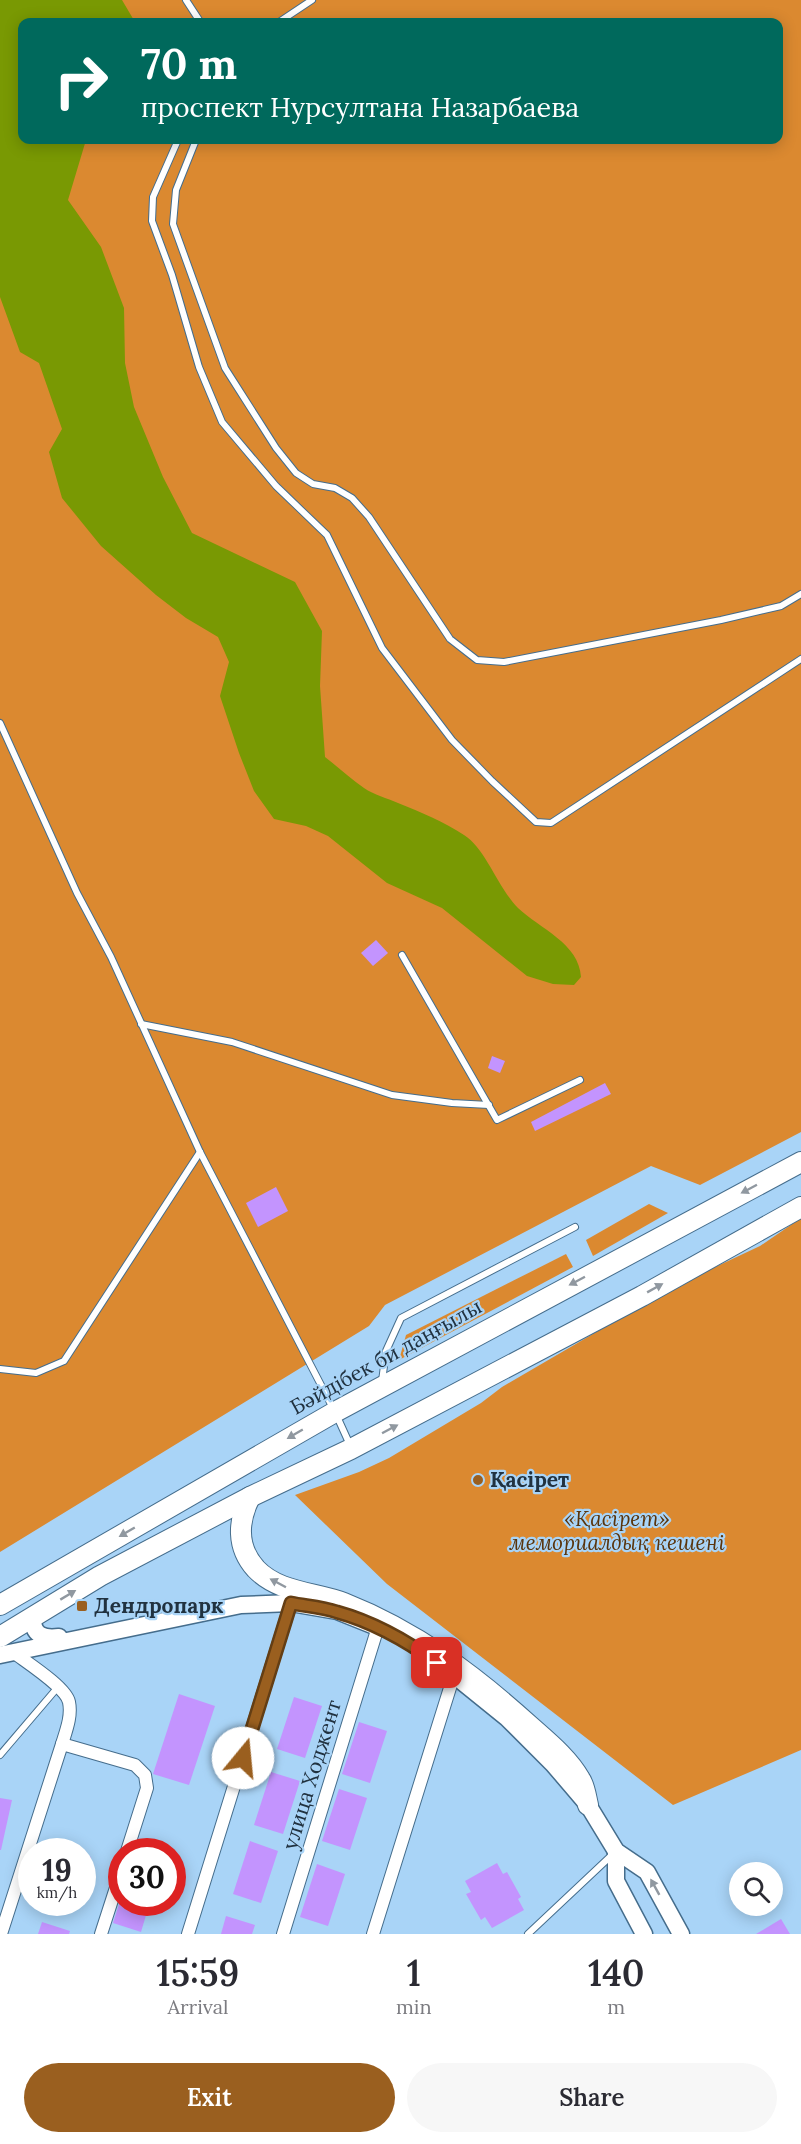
<!DOCTYPE html>
<html lang="en">
<head>
<meta charset="utf-8">
<style>
	body { margin:0; font-family:Lora,serif; background:#f7f7f7; color:#2b2b33; height:100vh; display:flex; flex-direction:column; font-size:22px; white-space:nowrap }
	* { box-sizing:border-box; margin:0 }
	p { font-size:20px; color:#7c7c81 }
	.icon { flex:none; width:33px; height:33px; fill:none; stroke:currentColor; stroke-width:2; stroke-linecap:round; stroke-linejoin:round }
	.map { position:relative; height:1934px; overflow:hidden }
	.panel { display:flex; flex-direction:column; background:#fff; flex:1 }
	.panel>* { flex:none }
	.hud { position:absolute; left:18px; top:18px; width:765px; height:126px; border-radius:12px; box-shadow:0 3px 15px #0003; background:#00695c; color:#fff; overflow:hidden }
	.controls { position:absolute; left:729px; top:1862px; display:grid; gap:12px }
	.controls a { display:grid; place-items:center; width:54px; height:54px; border-radius:50%; background:#fff; box-shadow:0 3px 15px #0003; font-size:30px }
	.speed { position:absolute; left:18px; top:1838px; display:flex; gap:12px; font-size:30px; font-weight:700; text-align:center }
	.speed>* { display:grid; place-content:center; width:78px; height:78px; border-radius:50%; background:#fff; box-shadow:0 3px 15px #0003; line-height:1 }
	.speed small { font-size:15px; font-weight:400 }
	.speed .limit { border:9px solid #d22; background:#fff; color:#111 }
	.pin { position:absolute; display:grid; place-items:center; width:51px; height:51px; color:#fff; margin:-26px; border-radius:12px; box-shadow:0 3px 9px #0006 }
	.me { position:absolute; width:66px; margin:-33px; rotate:17deg; stroke-linejoin:round; filter:drop-shadow(0 0 4px #0008) }
	.turn { display:flex; align-items:center; gap:21px; height:126px; padding:0 24px; font-size:27px }
	.turn .icon { width:78px; height:78px; stroke-width:2.5 }
	.turn b { display:block; font-size:42px; line-height:51px }
	.eta { display:flex; justify-content:space-evenly; align-items:center; height:102px; text-align:center }
	.eta b { font-size:36px; font-weight:600; line-height:42px }
	.action { display:flex; gap:12px; margin-top:auto; padding:12px 24px }
	.action a { flex:1; height:69px; border-radius:36px; background:#9a5f1f; color:#fff; font-size:24px; font-weight:600; line-height:69px; text-align:center }
	.action a+a { background:#f7f7f7; color:#2b2b33 }
	.map>svg:first-child { display:block }
	.green { fill:#db8930; fill-rule:evenodd }
	.water { fill:#799903 }
	.building { fill:#c394fe }
	.lines { fill:none; stroke-linecap:round; stroke-linejoin:round }
	.service-casing { stroke:#456d8c; stroke-width:8 }
	.minor-casing { stroke:#456d8c; stroke-width:14 }
	.secondary-casing { stroke:#456d8c; stroke-width:19 }
	.primary-casing { stroke:#456d8c; stroke-width:22 }
	.service { stroke:#fff; stroke-width:6 }
	.minor { stroke:#fff; stroke-width:12 }
	.secondary { stroke:#fff; stroke-width:16 }
	.primary { stroke:#fff; stroke-width:20 }
	.oneway { fill:#9098a0 }
	.route-casing { stroke:#643e14; stroke-width:15 }
	.route { stroke:#9a5f1f; stroke-width:10 }
	.poi-dot { fill:#9a5f1f; stroke:#a9d4f7; stroke-width:2 }
	.labels { text-anchor:middle; stroke-width:4.5; stroke-linejoin:round; paint-order:stroke }
	.street-label { font-size:21px; fill:#213240; stroke:#a9d4f7 }
	.poi-label { font-size:21px; font-weight:bold; fill:#213240; stroke:#a9d4f7; text-anchor:start }
	.park-label { font-size:21px; font-style:italic; fill:#59340c; stroke:#a9d4f7 }
</style>
</head>
<body>
<div class="map">
<svg width="801" height="1934" viewBox="0 0 801 1934">
	<rect width="100%" height="100%" fill="#a9d4f7"/>
	<!-- green -->
	<g class="green">
		<path d="M0,0H801V1132L700,1185L651,1166L385,1305L369,1326L0,1552ZM22,22H778V140H22Z"/>
		<polygon points="649,1204 668,1213 593,1256 586,1240"/>
		<polygon points="801,1218 801,1750 673,1805 387,1584 295,1495 359,1472 389,1458 481,1403 502,1387 677,1285 760,1246"/>
		<polygon points="566,1254 573,1267 399,1360 406,1335"/>
	</g>
	<!-- water -->
	<path class="water" d="M0,0H122L135,22H22V140H86L68,200L101,247L124,308L125,363L134,407L163,477L192,533L295,582L322,631L320,686L325,757C338,767 351,779 364,788C374,795 387,798 398,803C421,812 444,822 464,835C486,849 498,888 518,908C540,929 579,943 581,977L574,985L553,984L527,976L442,908L387,883L328,836L306,826L274,819L254,791L239,753L220,696L229,662L218,637L186,618L156,595L101,546L62,498L49,452L62,429L39,363L20,352L0,297Z"/>
	<!-- building -->
	<g class="building">
		<polygon points="376,940 388,953 373,966 361,953"/>
		<polygon points="492,1056 505,1061 500,1073 488,1068"/>
		<polygon points="605,1083 611,1094 535,1131 531,1122"/>
		<polygon points="276,1187 288,1211 258,1227 246,1203"/>
		<polygon points="179,1694 215,1706 189,1785 153,1774"/>
		<polygon points="294,1697 322,1706 305,1758 277,1749"/>
		<polygon points="359,1722 387,1731 370,1783 342,1774"/>
		<polygon points="271,1772 300,1781 283,1834 254,1825"/>
		<polygon points="339,1789 367,1798 350,1850 322,1841"/>
		<polygon points="0,1798 12,1800 1,1850 0,1850"/>
		<polygon points="250,1841 278,1851 261,1903 233,1894"/>
		<polygon points="82,1854 91,1857 83,1883 82,1883"/>
		<polygon points="497,1863 503,1874 507,1872 521,1897 518,1899 524,1910 492,1928 485,1917 481,1920 466,1894 471,1892 465,1881"/>
		<polygon points="317,1864 345,1874 328,1926 300,1917"/>
		<polygon points="121,1898 122,1902 150,1902 141,1932 113,1923"/>
		<polygon points="52,1902 77,1902 75,1910"/>
		<polygon points="226,1916 255,1925 252,1934 221,1934"/>
		<polygon points="781,1919 790,1934 756,1934"/>
		<polygon points="42,1922 70,1931 69,1934 38,1934"/>
	</g>
	<g class="lines">
		<!-- service casing -->
		<g class="service-casing">
			<g id="service">
				<polyline points="186,0 199,20 199,22"/>
				<polyline points="279,22 312,0"/>
				<polyline points="178,140 153,197 152,221 172,275 199,367 222,422 276,486 327,535 382,648 452,740 492,781 536,822 551,823 801,659"/>
				<polyline points="196,140 176,190 173,224 225,368 276,448 296,473 313,484 335,488 352,498 369,517 450,639 477,660 504,662 721,620 781,606 801,594"/>
				<polyline points="0,723 77,893 111,957 200,1152 335,1412 350,1445"/>
				<polyline points="402,955 497,1120 580,1080"/>
				<polyline points="141,1024 232,1042 392,1095 452,1103 489,1105"/>
				<polyline points="0,1369 36,1373 64,1361 200,1152"/>
				<polyline points="382,1381 386,1351 401,1318 575,1227"/>
				<polyline points="0,1755 58,1687"/>
				<polyline points="528,1934 613,1854"/>
			</g>
		</g>
		<!-- minor casing -->
		<g class="minor-casing">
			<g id="minor">
				<polyline points="62,1744 135,1765 145,1775 147,1788 127,1851"/>
				<path d="M1,1934L62,1744C66,1731 72,1716 69,1702C66,1687 26,1662 13,1652"/>
				<polyline points="101,1934 122,1869"/>
				<polyline points="188,1934 291,1603"/>
				<polyline points="283,1934 378,1627"/>
				<polyline points="373,1934 454,1675"/>
			</g>
		</g>
		<!-- secondary casing -->
		<g class="secondary-casing">
			<g id="secondary">
				<path d="M33,1617C32,1635 43,1639 59,1637"/>
				<polyline points="0,1655 241,1605 291,1603 337,1611 377,1627"/>
				<polyline points="460,1680 507,1718 553,1764 588,1805 616,1851 647,1872 681,1934"/>
				<polyline points="616,1851 616,1881 644,1934"/>
			</g>
		</g>
		<!-- primary casing -->
		<g class="primary-casing">
			<g id="primary">
				<path d="M250,1497C238,1521 236,1547 256,1569C279,1593 315,1592 344,1603C415,1631 474,1675 530,1726C548,1742 568,1758 580,1779C585,1786 586,1797 588,1805"/>
				<polyline points="0,1605 335,1412 801,1162"/>
				<polyline points="0,1637 100,1576 250,1497 351,1449 642,1296 801,1207"/>
			</g>
		</g>
		<!-- service -->
		<use href="#service" class="service"/>
		<!-- minor -->
		<use href="#minor" class="minor"/>
		<!-- secondary -->
		<use href="#secondary" class="secondary"/>
		<!-- primary -->
		<use href="#primary" class="primary"/>
	</g>
	<!-- one-way arrows -->
	<defs><path id="oneway-solid" d="M-6-.8H1V-3.2L6.5 0L1 3.2V.8H-6Z" transform="scale(1.5)"/></defs>
	<g class="oneway">
		<use href="#oneway-solid" transform="translate(749 1189) rotate(152)"/>
		<use href="#oneway-solid" transform="translate(577 1281) rotate(152)"/>
		<use href="#oneway-solid" transform="translate(655 1288) rotate(-29)"/>
		<use href="#oneway-solid" transform="translate(390 1429) rotate(-28)"/>
		<use href="#oneway-solid" transform="translate(295 1434) rotate(150)"/>
		<use href="#oneway-solid" transform="translate(127 1532) rotate(150)"/>
		<use href="#oneway-solid" transform="translate(278 1583) rotate(-152)"/>
		<use href="#oneway-solid" transform="translate(68 1595) rotate(-31)"/>
		<use href="#oneway-solid" transform="translate(655 1887) rotate(-119)"/>
	</g>
	<g class="lines">
		<!-- route casing -->
		<g class="route-casing">
			<path id="route" d="M243,1758L291,1603C306,1606 322,1607 337,1612C373,1622 407,1641 437,1663"/>
		</g>
		<!-- route -->
		<use href="#route" class="route"/>
	</g>
	<!-- markers -->
	<g class="poi-dot">
		<circle cx="478" cy="1480" r="6"/>
		<rect x="76" y="1600" width="12" height="12" rx="3"/>
	</g>
	<g class="labels">
		<!-- street labels -->
		<g class="street-label">
			<text transform="translate(386 1357) rotate(-29)" y="7">Бәйдібек би даңғылы</text>
			<text transform="translate(312 1775) rotate(-73)" y="7">улица Ходжент</text>
		</g>
		<!-- poi labels -->
		<g class="poi-label">
			<text x="490" y="1487">Қасірет</text>
			<text x="94" y="1613">Дендропарк</text>
		</g>
		<!-- park labels -->
		<g class="park-label">
			<text x="617" y="1526">«Қасірет»<tspan x="617" dy="24">мемориалдық кешені</tspan></text>
		</g>
	</g>
</svg>
<div class="controls">
<a><svg class="icon" aria-label="search" viewBox="0 0 24 24"><circle cx="10" cy="10" r="6"/><path d="M15 15l6 6"/></svg></a>
</div>
<div class="speed"><div>19<small>km/h</small></div><div class="limit">30</div></div>
<div class="pin" style="left:437px;top:1663px;background:#d93025"><svg class="icon" aria-label="arrive" viewBox="0 0 24 24"><path d="M6 21V4h12l-3 4 3 4H6"/></svg></div>
<svg class="me" style="left:243px;top:1758px" viewBox="-20 -20 40 40"><circle r="19" fill="#fff"/><path d="M0-13L10 11 0 6-10 11z" fill="#9a5f1f"/></svg>
<div class="hud">
<div class="turn"><svg class="icon" aria-label="right" viewBox="0 0 24 24"><path d="M7 20v-9h11M14 6l5 5-5 5"/></svg><div><b>70 m</b>проспект Нурсултана Назарбаева</div></div>
</div>
</div>
<section class="panel">
<div class="eta">
<div><b>15:59</b><p>Arrival</p></div>
<div><b>1</b><p>min</p></div>
<div><b>140</b><p>m</p></div>
</div>
<div class="action"><a>Exit</a><a>Share</a></div>
</section>
</body>
</html>
